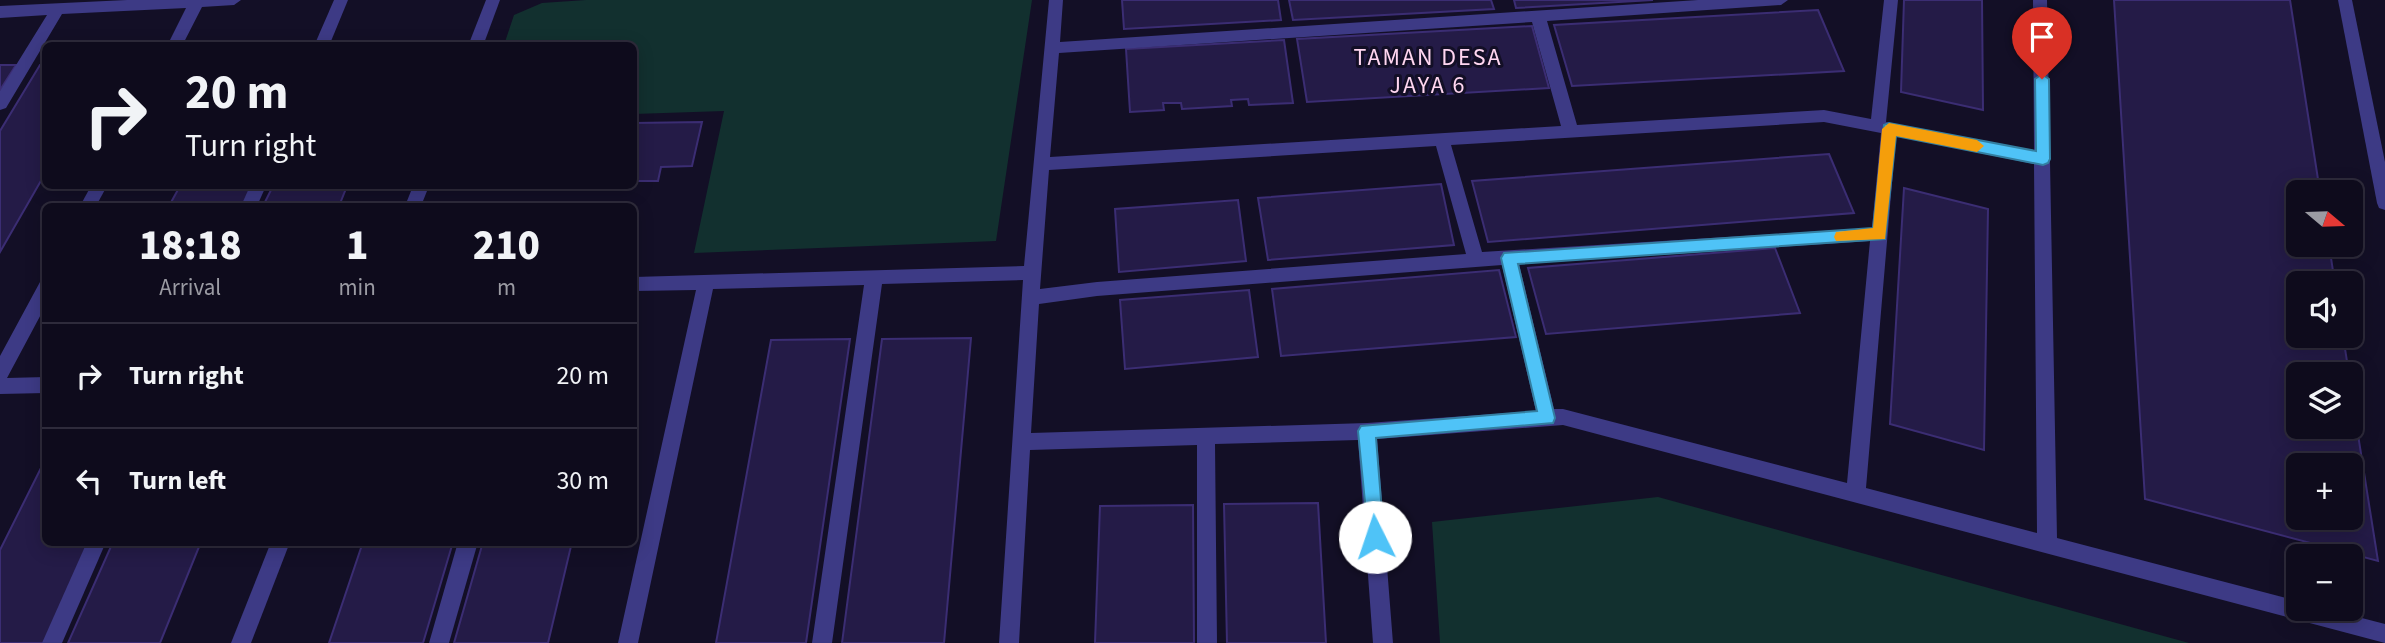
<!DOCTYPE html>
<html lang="en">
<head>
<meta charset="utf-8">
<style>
	body { margin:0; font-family:"Source Sans 3",sans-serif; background:#171425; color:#f1f3f6; height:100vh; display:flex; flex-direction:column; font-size:26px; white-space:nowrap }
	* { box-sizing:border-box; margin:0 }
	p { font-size:23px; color:#9b9ba3 }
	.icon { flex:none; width:38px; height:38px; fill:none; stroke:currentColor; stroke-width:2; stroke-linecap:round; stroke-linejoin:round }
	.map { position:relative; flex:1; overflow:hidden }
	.side { position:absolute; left:42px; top:203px; width:595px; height:343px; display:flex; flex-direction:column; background:#0e0b1c; border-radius:10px; box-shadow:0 4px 18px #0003,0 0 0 2px #2e2b3b }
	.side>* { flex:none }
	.top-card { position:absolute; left:42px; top:42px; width:595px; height:147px; border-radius:10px; box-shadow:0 4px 18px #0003,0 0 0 2px #2e2b3b; background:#0e0b1c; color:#f1f3f6; overflow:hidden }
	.needle { width:46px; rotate:109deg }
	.buttons { position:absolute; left:2286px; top:180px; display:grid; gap:14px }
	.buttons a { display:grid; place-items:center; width:77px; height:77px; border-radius:10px; background:#0e0b1c; box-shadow:0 4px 18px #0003,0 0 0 2px #2e2b3b; font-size:35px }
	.pin { position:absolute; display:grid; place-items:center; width:60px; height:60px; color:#fff; margin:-72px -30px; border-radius:50% 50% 50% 0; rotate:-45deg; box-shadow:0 0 7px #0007 }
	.pin .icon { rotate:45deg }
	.me { position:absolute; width:77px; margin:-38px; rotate:356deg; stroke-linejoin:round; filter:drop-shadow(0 0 5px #0008) }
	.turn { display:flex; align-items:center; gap:24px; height:147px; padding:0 28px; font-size:32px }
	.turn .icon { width:91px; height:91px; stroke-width:2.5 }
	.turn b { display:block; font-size:49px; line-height:60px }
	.eta { display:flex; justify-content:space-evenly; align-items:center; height:119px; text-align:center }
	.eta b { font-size:42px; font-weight:800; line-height:49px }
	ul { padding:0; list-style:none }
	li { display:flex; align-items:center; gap:21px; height:105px; padding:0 28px; border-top:2px solid #2e2b3b }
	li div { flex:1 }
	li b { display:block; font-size:26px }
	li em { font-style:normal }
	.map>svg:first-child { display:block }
	.green { fill:#12302f }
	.building { fill:#241b47; stroke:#3b2d73; stroke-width:2; fill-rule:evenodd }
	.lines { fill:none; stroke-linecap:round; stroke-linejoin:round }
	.minor { fill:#3d3a85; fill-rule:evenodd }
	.route { fill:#4fc3f7; stroke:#337fa1; stroke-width:2 }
	.slow { fill:#f59e0b }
	.labels { text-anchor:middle; stroke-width:6; stroke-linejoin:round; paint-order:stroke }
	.neighbourhood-label { font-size:24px; letter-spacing:2px; fill:#ffd6f0; stroke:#130f26 }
</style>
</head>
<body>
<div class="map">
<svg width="2385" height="643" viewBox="0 0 2385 643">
	<rect width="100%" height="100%" fill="#130f26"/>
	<!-- green -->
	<g class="green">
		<polygon points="586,0 1032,0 996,241 694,253 724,111 634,114 634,46 504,45 514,15 542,3"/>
		<polygon points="1658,497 2189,643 1440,643 1432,522"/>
	</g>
	<!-- building -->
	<g class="building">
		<polygon points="1122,0 1278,0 1281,20 1124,29"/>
		<polygon points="1289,0 1491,0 1494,9 1293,20"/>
		<polygon points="1514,0 1653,0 1516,8"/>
		<polygon points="1904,0 1982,0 1983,110 1901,92"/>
		<path d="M2114,0H2290L2320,192H2298V245H2329L2335,284H2298V336H2343L2349,374H2298V427H2350V384L2378,561L2145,499ZM2298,466H2350V518H2298Z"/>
		<polygon points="1818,10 1844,71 1572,86 1554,25"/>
		<polygon points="1532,26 1549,88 1307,102 1297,39"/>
		<polygon points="1284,40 1293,103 1249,105 1248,99 1231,100 1232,106 1182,109 1181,103 1163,103 1164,110 1130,112 1126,49"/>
		<polygon points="337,42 406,42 405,46 336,46"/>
		<polygon points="319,43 318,46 249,46 250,44"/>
		<polygon points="0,65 16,65 0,90"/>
		<polygon points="40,65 46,65 46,172 0,252 0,131"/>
		<polygon points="702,122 692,166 661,167 658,181 634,181 634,123"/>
		<polygon points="1829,154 1854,213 1488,242 1472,181"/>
		<polygon points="1441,184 1454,245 1268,260 1258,198"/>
		<polygon points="180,186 254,186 244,206 169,206"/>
		<polygon points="273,186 347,186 339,206 263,206"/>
		<polygon points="1904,188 1988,209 1984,450 1890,424"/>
		<polygon points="1238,200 1246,261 1119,272 1115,209"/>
		<polygon points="1775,248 1800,313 1546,334 1528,268"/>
		<polygon points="1499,270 1516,337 1281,356 1272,289"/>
		<polygon points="1249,290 1258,357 1125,369 1120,300"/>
		<polygon points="971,338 944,643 842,643 882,339"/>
		<polygon points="850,339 806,643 716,643 771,340"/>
		<polygon points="46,458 46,542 91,542 45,643 0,643 0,550"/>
		<polygon points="1318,503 1326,643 1227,643 1224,504"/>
		<polygon points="1193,505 1194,643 1095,643 1100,506"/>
		<polygon points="113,542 201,542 160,643 68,643"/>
		<polygon points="363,542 453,542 423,643 329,643"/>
		<polygon points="483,542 572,542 548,643 454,643"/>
	</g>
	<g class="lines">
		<!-- minor -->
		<g class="minor">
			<polygon points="127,0 241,0 234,5 202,7 182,46 167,46 186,8 62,14 6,108 0,110 0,91 47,15 0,18 0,6"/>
			<polygon points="334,0 348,0 329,46 314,46"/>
			<polygon points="486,0 500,0 483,46 468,46"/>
			<path d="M1049,0H1063L1060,42L1698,0H1788L1781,5L1547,21L1577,125L1824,110L1871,119L1884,0H1898L1886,122L2034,151L2033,0H2047L2057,538L2298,601V609H2327L2385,624V643L1563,425L1377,439L1393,643H1373L1358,440L1215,444L1217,643H1197V445L1030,450L1019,643H999L1023,280L882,284L832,643H812L864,285L713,289L638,643H618L696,290L634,291V277L1024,266ZM1532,22L1561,126L1050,157L1059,53ZM1824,122L1881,133L1872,228L1482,252L1451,145ZM1896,136L2034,164L2037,533L1866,488ZM1436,146L1466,254L1097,282L1040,289L1049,170ZM1870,241L1847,483L1563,409H1554L1519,264ZM1502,265L1536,411L1367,423L1031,433L1039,304L1097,296Z"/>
			<polygon points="2338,0 2352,0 2385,162 2385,210 2379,208 2377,203"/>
			<polygon points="91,186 107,186 96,206 80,206"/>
			<polygon points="250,186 266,186 257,206 241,206"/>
			<polygon points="413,186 429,186 421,206 405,206"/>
			<polygon points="46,280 46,305 7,378 46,377 46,393 0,394 0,356 40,282"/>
			<polygon points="87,542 106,542 62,643 42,643"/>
			<polygon points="271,542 290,542 251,643 231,643"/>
			<polygon points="458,542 478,542 449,643 429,643"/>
		</g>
	</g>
	<!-- route -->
	<polygon class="route" points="2042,74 2049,79 2050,159 2048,163 2043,165 1896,136 1885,239 1518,264 1555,418 1553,423 1376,438 1384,537 1381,543 1375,545 1369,543 1358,431 1361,426 1537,411 1501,258 1504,253 1873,228 1884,125 1889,123 2036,151 2035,79"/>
	<!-- slow -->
	<polygon class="slow" points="1889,123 1977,140 1984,146 1977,152 1896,136 1885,239 1836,241 1834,237 1836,232 1873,228 1882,129"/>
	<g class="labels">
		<!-- neighbourhood labels -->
		<g class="neighbourhood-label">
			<text x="1428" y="65">TAMAN DESA<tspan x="1428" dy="28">JAYA 6</tspan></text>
		</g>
	</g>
</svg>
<div class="buttons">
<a><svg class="needle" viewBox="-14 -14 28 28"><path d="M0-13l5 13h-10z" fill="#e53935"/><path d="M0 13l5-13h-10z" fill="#9b9ba3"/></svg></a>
<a><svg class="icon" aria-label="sound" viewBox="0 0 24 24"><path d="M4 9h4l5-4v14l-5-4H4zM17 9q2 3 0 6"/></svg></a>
<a><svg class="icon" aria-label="layers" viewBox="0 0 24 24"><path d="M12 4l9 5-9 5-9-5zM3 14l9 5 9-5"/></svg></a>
<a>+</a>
<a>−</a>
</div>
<div class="pin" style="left:2042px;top:79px;background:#d93025"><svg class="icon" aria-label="arrive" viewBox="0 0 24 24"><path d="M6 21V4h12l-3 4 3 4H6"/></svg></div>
<svg class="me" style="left:1375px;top:537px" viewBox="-20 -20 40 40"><circle r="19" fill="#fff"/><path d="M0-13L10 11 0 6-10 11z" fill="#4fc3f7"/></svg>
<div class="top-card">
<div class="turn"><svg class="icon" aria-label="right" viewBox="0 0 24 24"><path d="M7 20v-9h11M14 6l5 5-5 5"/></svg><div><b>20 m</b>Turn right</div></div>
</div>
<section class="side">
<div class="eta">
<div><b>18:18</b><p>Arrival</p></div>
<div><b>1</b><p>min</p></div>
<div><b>210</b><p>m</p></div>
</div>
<ul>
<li><svg class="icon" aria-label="right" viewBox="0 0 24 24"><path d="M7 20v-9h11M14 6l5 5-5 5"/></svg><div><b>Turn right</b></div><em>20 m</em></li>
<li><svg class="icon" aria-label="left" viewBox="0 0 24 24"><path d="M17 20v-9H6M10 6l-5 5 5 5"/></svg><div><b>Turn left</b></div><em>30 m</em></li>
</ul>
</section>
</div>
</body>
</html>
